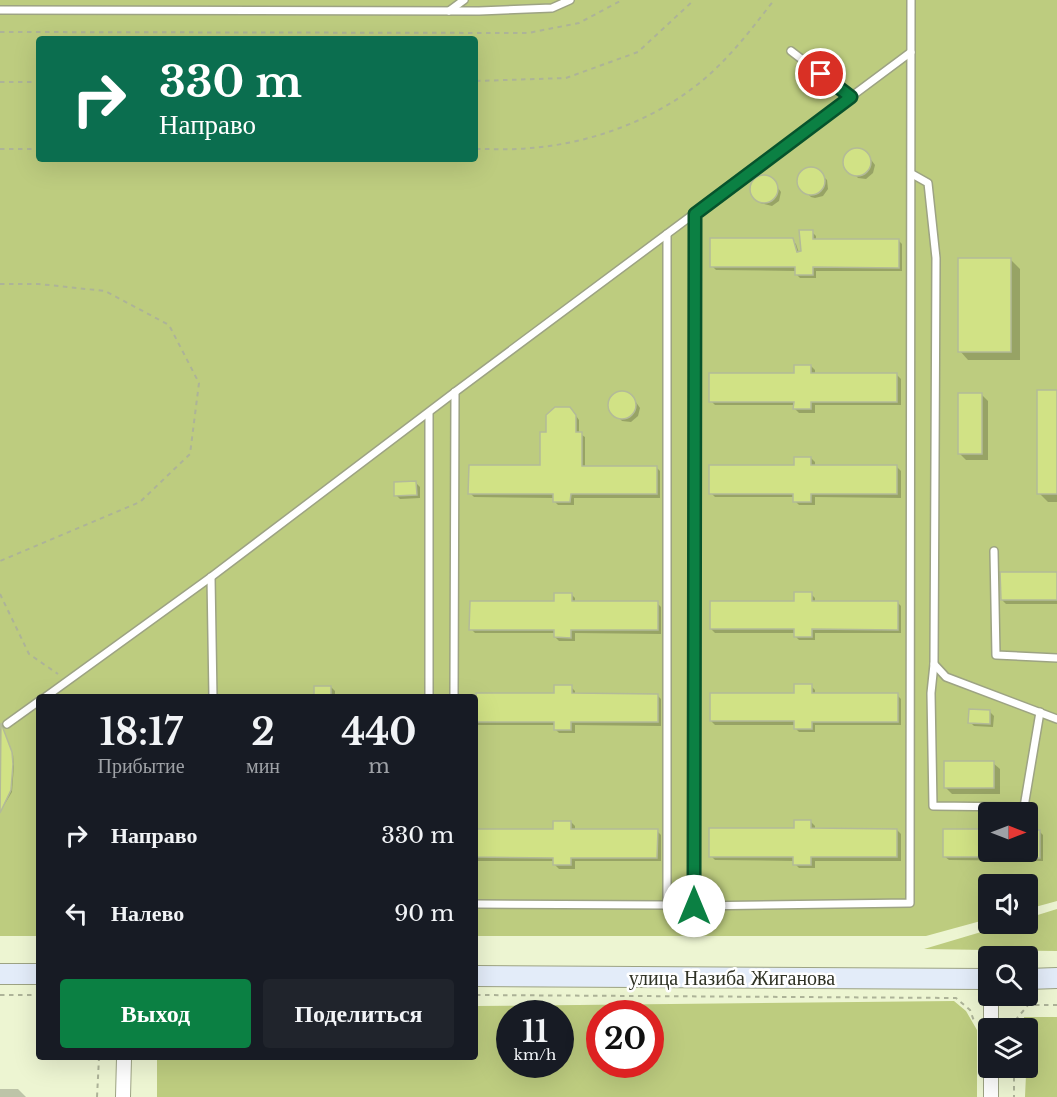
<!DOCTYPE html>
<html lang="ru">
<head>
<meta charset="utf-8">
<style>
	body { margin:0; font-family:"Libre Baskerville",serif; background:#20242c; color:#f1f3f6; height:100vh; display:flex; flex-direction:column; font-size:22px; white-space:nowrap }
	* { box-sizing:border-box; margin:0 }
	p { font-size:20px; color:#9ea1a6 }
	.icon { flex:none; width:33px; height:33px; fill:none; stroke:currentColor; stroke-width:2; stroke-linecap:round; stroke-linejoin:round }
	.map { position:relative; flex:1; overflow:hidden }
	.details { position:absolute; left:36px; top:694px; width:442px; height:366px; display:flex; flex-direction:column; background:#171b24; border-radius:6px; box-shadow:0 6px 24px #0002 }
	.details>* { flex:none }
	.banner { position:absolute; left:36px; top:36px; width:442px; height:126px; border-radius:6px; box-shadow:0 6px 24px #0002; background:#0b6e4f; color:#fff; overflow:hidden }
	.needle { width:39px; rotate:90deg }
	.tools { position:absolute; left:978px; top:802px; display:grid; gap:12px }
	.tools a { display:grid; place-items:center; width:60px; height:60px; border-radius:6px; background:#171b24; box-shadow:0 6px 24px #0002; font-size:30px }
	.speed { position:absolute; left:496px; top:1000px; display:flex; gap:12px; font-size:30px; font-weight:700; text-align:center }
	.speed>* { display:grid; place-content:center; width:78px; height:78px; border-radius:50%; background:#171b24; box-shadow:0 6px 24px #0002; line-height:1 }
	.speed small { font-size:15px; font-weight:400 }
	.speed .limit { border:9px solid #d22; background:#fff; color:#111 }
	.pin { position:absolute; display:grid; place-items:center; width:51px; height:51px; color:#fff; margin:-26px; border:3px solid #fff; border-radius:50%; box-shadow:0 2px 6px #0007 }
	.me { position:absolute; width:66px; margin:-33px; rotate:0deg; stroke-linejoin:round; filter:drop-shadow(0 0 4px #0008) }
	.turn { display:flex; align-items:center; gap:21px; height:126px; padding:0 24px; font-size:27px }
	.turn .icon { width:78px; height:78px; stroke-width:2.5 }
	.turn b { display:block; font-size:42px; line-height:51px }
	.eta { display:flex; justify-content:space-evenly; align-items:center; height:102px; text-align:center }
	.eta b { font-size:36px; font-weight:800; line-height:42px }
	.button { display:flex; gap:12px; margin-top:auto; padding:12px 24px }
	.button a { flex:1; height:69px; border-radius:6px; background:#0b8043; color:#fff; font-size:24px; font-weight:800; line-height:69px; text-align:center }
	.button a+a { background:#20242c; color:#f1f3f6 }
	ul { padding:0; list-style:none }
	li { display:flex; align-items:center; gap:18px; height:78px; padding:0 24px }
	li div { flex:1 }
	li b { display:block; font-size:22px }
	li em { font-style:normal }
	.map>svg:first-child { display:block }
	.green { fill:#bdcc7f; fill-rule:evenodd }
	.shadow { fill:#0003 }
	.building { fill:#d1e285; stroke:#b3ba98; stroke-width:1.5 }
	.lines { fill:none; stroke-linecap:round; stroke-linejoin:round }
	.lane-casing { stroke:#9da383; stroke-width:10 }
	.street-casing { stroke:#9da383; stroke-width:16 }
	.secondary-casing { stroke:#9da383; stroke-width:22 }
	.path { stroke:#adb398; stroke-width:2; stroke-dasharray:4.5 4.5; stroke-linecap:butt }
	.lane { stroke:#fff; stroke-width:7 }
	.street { stroke:#fff; stroke-width:14 }
	.secondary { stroke:#e3ecf9; stroke-width:20 }
	.route-casing { stroke:#07532c; stroke-width:15 }
	.route { stroke:#0b8043; stroke-width:10 }
	.labels { text-anchor:middle; stroke-width:5; stroke-linejoin:round; paint-order:stroke }
	.street-label { font-size:20px; fill:#2f3225; stroke:#fff }
</style>
</head>
<body>
<div class="map">
<svg width="1057" height="1097" viewBox="0 0 1057 1097">
	<rect width="100%" height="100%" fill="#edf5d2"/>
	<!-- green -->
	<g class="green">
		<path d="M0,0H1057V901L1028,909V885H988V919L926,936H476V698H39V936H0ZM39,39H476V159H39ZM988,813H1028V852H988Z"/>
		<polygon points="1057,909 1057,951 924,949 1008,924 1028,924 1028,918"/>
		<path d="M954,1001L966,1011L977,1030V1097H157V1058H476V1006ZM510,1014H561V1065H510ZM600,1014H651V1065H600Z"/>
		<polygon points="1024,1017 1057,1017 1057,1097 1025,1097 1028,1029 1024,1029"/>
	</g>
	<!-- shadow -->
	<g class="shadow">
		<polygon points="854,150 866,153 875,165 873,173 866,179 858,178 845,164 846,157"/>
		<polygon points="816,169 827,180 828,189 823,196 815,198 811,197 800,187 798,180 804,170"/>
		<polygon points="765,177 772,180 781,192 779,201 772,206 760,203 756,199 751,188 754,181"/>
		<polygon points="812,232 816,236 816,240 898,240 902,244 902,271 816,271 816,278 800,278 796,274 796,271 716,270 712,266 792,240 796,244 799,253 802,252"/>
		<polygon points="1011,260 1020,269 1020,360 968,360 960,351"/>
		<polygon points="811,366 815,370 815,375 897,375 901,379 901,405 815,405 815,413 799,413 795,409 795,405 715,405 711,401 795,375"/>
		<polygon points="1057,391 1057,502 1048,502 1039,493"/>
		<polygon points="620,392 631,395 640,408 638,416 631,422 622,421 610,408 613,396"/>
		<polygon points="982,395 988,401 988,460 966,460 960,454"/>
		<polygon points="574,413 579,420 579,433 585,437 585,467 656,467 660,471 660,498 574,498 574,505 558,505 554,501 554,498 474,497 470,493 542,467 548,433"/>
		<polygon points="811,458 815,462 815,467 897,467 901,471 901,498 815,497 815,505 799,505 795,501 795,497 715,497 711,493 795,467"/>
		<polygon points="416,483 420,487 420,498 400,499 396,495"/>
		<polygon points="1057,574 1057,604 1006,604 1002,600"/>
		<polygon points="571,594 575,598 575,603 657,603 661,607 661,634 575,633 575,641 559,641 555,637 555,633 475,633 471,629 555,603"/>
		<polygon points="811,594 815,598 815,602 897,602 901,606 901,633 815,633 815,640 799,640 795,636 795,633 715,633 711,629 795,602"/>
		<polygon points="811,686 815,690 815,694 897,695 901,699 901,725 815,725 815,732 799,732 795,728 795,725 715,725 711,721 795,694"/>
		<polygon points="331,687 335,691 335,696 417,696 419,698 231,698 231,695 315,696"/>
		<polygon points="571,687 575,691 575,695 657,695 661,699 661,726 575,725 575,733 559,733 555,729 555,725 476,725 476,698 471,698 471,695 555,695"/>
		<polygon points="990,712 994,716 993,727 974,726 970,722"/>
		<polygon points="0,728 13,754 14,766 12,792 0,812"/>
		<polygon points="993,763 1000,769 1000,794 952,794 946,788"/>
		<polygon points="571,822 575,826 575,830 657,831 661,835 661,861 575,861 575,869 559,869 555,865 555,861 476,861 476,830 555,830"/>
		<polygon points="811,822 815,826 815,830 897,830 901,834 901,861 815,861 815,868 799,868 795,864 795,861 715,860 711,856 795,830"/>
		<polygon points="945,830 988,831 988,852 1028,852 1028,831 1039,831 1043,835 1043,861 949,860 944,856"/>
		<polygon points="0,1089 18,1089 26,1097 0,1097"/>
	</g>
	<!-- building -->
	<g class="building">
		<circle cx="857" cy="162" r="14"/>
		<circle cx="811" cy="181" r="14"/>
		<circle cx="764" cy="189" r="14"/>
		<polygon points="799,230 813,230 813,239 899,239 899,268 813,267 813,275 795,275 795,267 710,267 710,238 793,238 797,252 801,251"/>
		<rect x="958" y="258" width="53" height="94"/>
		<polygon points="794,365 811,365 811,373 897,373 897,402 811,402 811,409 793,409 794,402 709,402 709,373 794,373"/>
		<rect x="1037" y="390" width="20" height="104"/>
		<circle cx="622" cy="405" r="14"/>
		<rect x="958" y="393" width="24" height="61"/>
		<polygon points="555,407 570,407 576,415 576,432 582,432 582,466 657,466 657,494 571,494 570,502 553,502 553,494 468,494 469,465 540,465 540,432 546,432 546,415"/>
		<polygon points="794,457 811,457 811,465 897,465 897,494 811,494 811,502 793,502 793,494 709,494 709,465 794,465"/>
		<polygon points="416,481 417,495 394,496 394,482"/>
		<polygon points="1000,572 1057,572 1057,600 1001,600"/>
		<polygon points="794,592 812,592 812,601 898,601 898,630 812,629 812,637 794,637 794,629 710,629 710,601 794,601"/>
		<polygon points="554,593 572,593 572,601 658,601 658,630 571,630 571,638 554,637 554,630 469,630 470,601 554,601"/>
		<polygon points="794,684 812,684 812,693 898,693 898,722 812,722 812,729 794,729 794,721 710,721 710,693 794,693"/>
		<polygon points="554,685 572,685 572,693 658,694 658,722 571,722 571,730 554,730 554,722 476,722 476,693 554,693"/>
		<rect x="314" y="686" width="17" height="12"/>
		<polygon points="969,709 990,710 990,724 968,723"/>
		<polygon points="1,723 12,752 13,764 11,790 0,813"/>
		<rect x="944" y="761" width="50" height="27"/>
		<polygon points="794,820 811,820 811,828 897,829 897,857 811,857 811,865 793,865 793,857 709,857 709,828 794,828"/>
		<polygon points="553,821 571,821 571,829 658,829 657,858 571,858 571,865 553,865 553,858 476,857 476,829 553,829"/>
		<rect x="943" y="829" width="45" height="28"/>
		<rect x="1028" y="830" width="12" height="28"/>
	</g>
	<g class="lines">
		<!-- lane casing -->
		<g class="lane-casing">
			<g id="lane">
				<polyline points="0,10 479,11 552,8 570,0"/>
				<polyline points="449,11 464,0"/>
				<polyline points="791,51 851,97"/>
				<polyline points="912,174 928,183 936,258 934,664 946,677 1057,719"/>
				<polyline points="695,214 694,906 910,903 911,0"/>
				<polyline points="994,551 996,655 1057,658"/>
				<polyline points="211,577 213,698"/>
				<polyline points="934,664 931,693 933,806 1024,807 1040,712"/>
				<polyline points="44,698 211,577 455,392 911,52"/>
				<polyline points="429,698 429,414"/>
				<polyline points="454,698 455,392"/>
				<polyline points="7,724 39,701"/>
				<polyline points="476,904 667,905 667,234"/>
			</g>
		</g>
		<!-- street casing -->
		<g class="street-casing">
			<g id="street">
				<polyline points="991,996 991,1029"/>
				<polyline points="991,1068 991,1097"/>
				<polyline points="123,1097 124,1058"/>
			</g>
		</g>
		<!-- secondary casing -->
		<g class="secondary-casing">
			<g id="secondary">
				<polyline points="0,974 39,974"/>
				<polyline points="476,976 988,979"/>
				<polyline points="1028,979 1057,978"/>
			</g>
		</g>
		<!-- path -->
		<g class="path">
			<polyline points="0,32 528,33 579,23 622,0"/>
			<polyline points="476,81 566,78 638,52 694,0"/>
			<polyline points="0,82 39,82"/>
			<polyline points="0,149 39,149"/>
			<path d="M476,149C494,149 513,150 531,148C595,143 663,117 711,73C735,51 754,26 774,0"/>
			<polyline points="0,284 39,284 105,291 169,325 199,383 190,454 140,502 0,561"/>
			<polyline points="0,594 29,654 58,674"/>
			<polyline points="0,995 39,995"/>
			<polyline points="476,995 956,998 970,1010 974,1021"/>
			<polyline points="1014,1029 1014,1022 1028,1005 1057,1005"/>
			<polyline points="1014,1068 1014,1097"/>
			<polyline points="97,1097 99,1058"/>
		</g>
		<!-- lane -->
		<use href="#lane" class="lane"/>
		<!-- street -->
		<use href="#street" class="street"/>
		<!-- secondary -->
		<use href="#secondary" class="secondary"/>
	</g>
	<g class="lines">
		<!-- route casing -->
		<g class="route-casing">
			<polyline id="route" points="694,906 695,214 851,97 821,74"/>
		</g>
		<!-- route -->
		<use href="#route" class="route"/>
	</g>
	<g class="labels">
		<!-- street labels -->
		<g class="street-label">
			<text x="732" y="985">улица Назиба Жиганова</text>
		</g>
	</g>
</svg>
<div class="tools">
<a><svg class="needle" viewBox="-14 -14 28 28"><path d="M0-13l5 13h-10z" fill="#e53935"/><path d="M0 13l5-13h-10z" fill="#9ea1a6"/></svg></a>
<a><svg class="icon" aria-label="sound" viewBox="0 0 24 24"><path d="M4 9h4l5-4v14l-5-4H4zM17 9q2 3 0 6"/></svg></a>
<a><svg class="icon" aria-label="search" viewBox="0 0 24 24"><circle cx="10" cy="10" r="6"/><path d="M15 15l6 6"/></svg></a>
<a><svg class="icon" aria-label="layers" viewBox="0 0 24 24"><path d="M12 4l9 5-9 5-9-5zM3 14l9 5 9-5"/></svg></a>
</div>
<div class="speed"><div>11<small>km/h</small></div><div class="limit">20</div></div>
<div class="pin" style="left:821px;top:74px;background:#d93025"><svg class="icon" aria-label="arrive" viewBox="0 0 24 24"><path d="M6 21V4h12l-3 4 3 4H6"/></svg></div>
<svg class="me" style="left:694px;top:906px" viewBox="-20 -20 40 40"><circle r="19" fill="#fff"/><path d="M0-13L10 11 0 6-10 11z" fill="#0b8043"/></svg>
<div class="banner">
<div class="turn"><svg class="icon" aria-label="right" viewBox="0 0 24 24"><path d="M7 20v-9h11M14 6l5 5-5 5"/></svg><div><b>330 m</b>Направо</div></div>
</div>
<section class="details">
<div class="eta">
<div><b>18:17</b><p>Прибытие</p></div>
<div><b>2</b><p>мин</p></div>
<div><b>440</b><p>m</p></div>
</div>
<ul>
<li><svg class="icon" aria-label="right" viewBox="0 0 24 24"><path d="M7 20v-9h11M14 6l5 5-5 5"/></svg><div><b>Направо</b></div><em>330 m</em></li>
<li><svg class="icon" aria-label="left" viewBox="0 0 24 24"><path d="M17 20v-9H6M10 6l-5 5 5 5"/></svg><div><b>Налево</b></div><em>90 m</em></li>
</ul>
<div class="button"><a>Выход</a><a>Поделиться</a></div>
</section>
</div>
</body>
</html>
